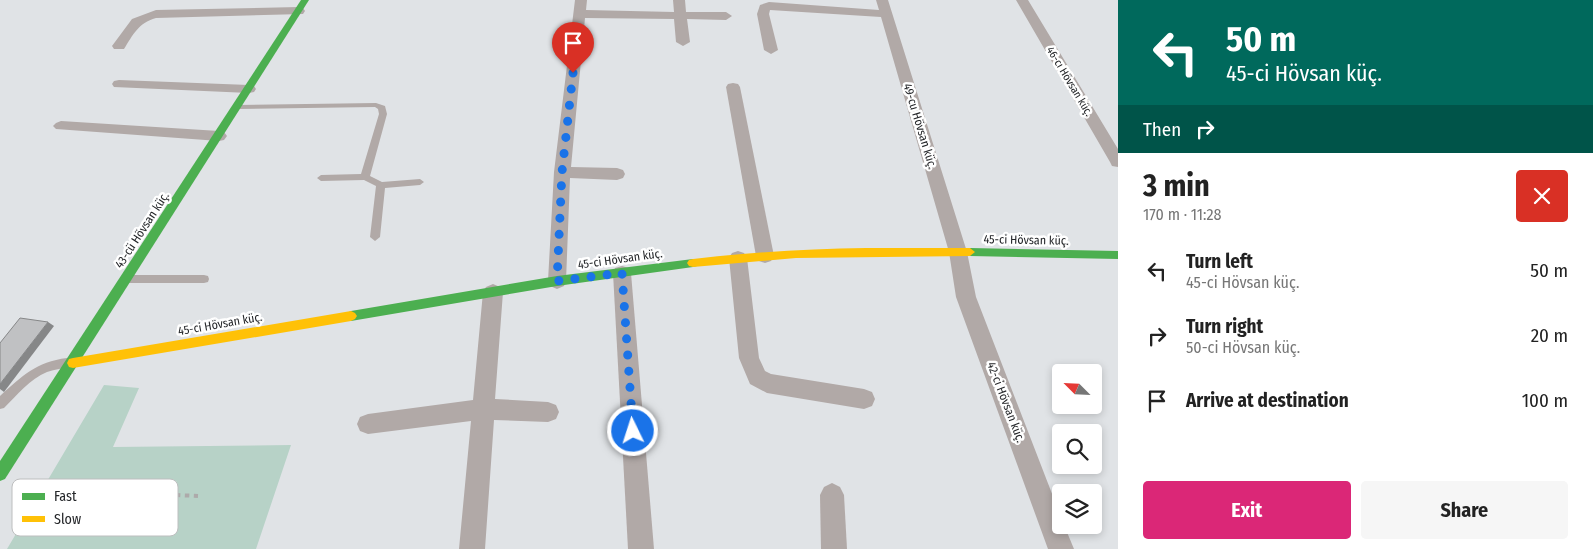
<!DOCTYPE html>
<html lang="en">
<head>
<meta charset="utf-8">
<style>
	body { margin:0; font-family:"Fira Sans Condensed",sans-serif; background:#f6f6f6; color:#222; height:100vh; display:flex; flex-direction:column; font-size:19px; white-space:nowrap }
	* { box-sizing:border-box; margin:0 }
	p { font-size:16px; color:#767676 }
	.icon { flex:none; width:28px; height:28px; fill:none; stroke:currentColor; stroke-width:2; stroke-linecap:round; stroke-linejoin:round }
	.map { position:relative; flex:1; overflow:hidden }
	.sheet { display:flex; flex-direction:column; background:#fff; width:475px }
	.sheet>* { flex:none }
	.top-card { background:#00695c; color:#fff; overflow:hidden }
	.needle { width:32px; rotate:294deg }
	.fabs { position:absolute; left:1052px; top:364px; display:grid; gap:10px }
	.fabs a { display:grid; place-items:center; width:50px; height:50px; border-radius:5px; background:#fff; box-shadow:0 2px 8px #0003; font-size:25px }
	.pin { position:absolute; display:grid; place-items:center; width:42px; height:42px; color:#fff; margin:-51px -21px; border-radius:50% 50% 50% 0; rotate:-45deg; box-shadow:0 0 5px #0007 }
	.pin .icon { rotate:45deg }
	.me { position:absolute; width:55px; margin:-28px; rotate:356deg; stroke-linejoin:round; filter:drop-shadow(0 0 4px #0008) }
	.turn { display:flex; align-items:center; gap:18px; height:105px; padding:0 25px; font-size:22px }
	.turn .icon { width:65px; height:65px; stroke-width:2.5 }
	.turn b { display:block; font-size:35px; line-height:42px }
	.then { display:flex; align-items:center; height:48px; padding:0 25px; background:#0003; gap:10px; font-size:19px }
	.round { display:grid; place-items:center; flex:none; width:52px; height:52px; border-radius:5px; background:#f6f6f6 }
	.overview { display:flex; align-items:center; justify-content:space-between; height:85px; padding:0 25px }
	h1 { font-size:30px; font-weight:700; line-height:38px }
	.cta { display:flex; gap:10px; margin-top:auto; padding:10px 25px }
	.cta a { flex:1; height:58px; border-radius:5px; background:#db2777; color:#fff; font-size:20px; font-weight:700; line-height:58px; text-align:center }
	.cta a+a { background:#f6f6f6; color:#222 }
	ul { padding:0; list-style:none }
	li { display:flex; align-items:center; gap:15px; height:65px; padding:0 25px }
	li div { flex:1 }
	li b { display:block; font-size:19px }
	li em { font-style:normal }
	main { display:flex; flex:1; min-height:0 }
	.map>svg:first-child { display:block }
	.green { fill:#b7d2c7 }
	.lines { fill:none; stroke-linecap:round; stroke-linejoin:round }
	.path { stroke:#adaaaa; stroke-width:4; stroke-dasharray:4.5 4.5; stroke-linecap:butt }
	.lane { fill:#b1a9a7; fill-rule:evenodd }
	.street { fill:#b1a9a7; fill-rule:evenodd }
	.fast { fill:#4caf50; fill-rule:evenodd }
	.slow { fill:#ffc107; fill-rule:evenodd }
	.shaded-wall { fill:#868788 }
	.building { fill:#c0c1c3; stroke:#868788 }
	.route { stroke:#1a73e8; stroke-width:9; stroke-dasharray:0 16.2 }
	.labels { text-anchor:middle; stroke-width:5; stroke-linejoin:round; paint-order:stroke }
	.far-street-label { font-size:11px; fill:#242629; stroke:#fff }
	.street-label { font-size:12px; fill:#242629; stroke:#fff }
	.key { fill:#fff; stroke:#bdbebf; stroke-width:1 }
	.key-label { font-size:14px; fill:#242629 }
</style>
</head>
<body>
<main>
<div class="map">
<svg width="1118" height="549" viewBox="0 0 1118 549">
	<rect width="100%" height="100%" fill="#e0e3e6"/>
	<!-- green -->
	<polygon class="green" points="104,385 139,388 113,447 291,445 256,549 7,549"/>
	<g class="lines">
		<!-- path -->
		<polyline class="path" points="23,488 198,496"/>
		<!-- lane -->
		<g class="lane">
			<polygon points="376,103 385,106 387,114 370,176 382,182 420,179 424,182 420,185 385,188 380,237 375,241 370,237 376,186 364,180 321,181 317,178 321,175 361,174 379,114 378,109 375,107 237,109 233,107 237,105"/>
			<polygon points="127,275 204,275 208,276 209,279 208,282 204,283 127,283 123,282 122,279 123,276"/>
			<path d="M67,358L71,360L73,363L71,366C63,369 55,369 47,372C30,379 17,395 4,408L0,409V396C22,376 36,362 67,358Z"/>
		</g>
		<!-- street -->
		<g class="street">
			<polygon points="575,0 587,0 586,10 674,12 673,0 685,0 686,12 726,12 732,16 726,20 687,19 690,42 683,46 676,42 674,19 585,18 571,167 617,168 623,170 625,174 623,178 617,180 570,178 566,281 564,286 557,289 550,286 548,281 554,172"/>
			<polygon points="876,0 888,0 967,252 976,297 1061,517 1061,525 1064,525 1074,549 1048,549 956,297 949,252 881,17 770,10 769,14 778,50 771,54 764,50 757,14 760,5 769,2 879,10"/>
			<polygon points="1016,0 1028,0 1118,149 1118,167 1112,166 1110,162"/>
			<path d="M299,7L303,8L305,11L303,14L156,18C138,23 133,35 124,49H114L112,46L132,19L156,10Z"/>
			<polygon points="119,80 249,85 254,86 256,89 254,92 249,93 114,87 112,84 114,81"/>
			<polygon points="733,83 738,84 740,87 774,256 771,261 765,263 759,261 756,256 726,87 728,84"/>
			<polygon points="61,121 219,131 224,132 227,136 224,140 219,141 56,129 53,126 56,123"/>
			<polygon points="738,251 744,253 747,258 759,358 765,371 771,374 864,389 872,392 875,399 872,406 864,409 767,393 750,384 739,358 729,258 732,253"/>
			<polygon points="622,266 629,268 631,273 654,549 628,549 613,273 615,268"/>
			<polygon points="493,284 500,287 503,292 495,399 548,402 556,405 559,412 556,419 548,422 494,420 485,549 459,549 471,421 368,434 360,431 357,424 360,417 368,414 473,400 483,292 486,287"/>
			<polygon points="832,483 840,487 844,495 847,549 821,549 820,495 824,487"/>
		</g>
		<!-- fast -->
		<g class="fast">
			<polygon points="301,0 309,0 5,479 0,481 0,461"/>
			<polygon points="970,248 1118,251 1118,259 970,256 965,252"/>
			<polygon points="693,259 697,260 699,263 697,266 693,267 557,286 351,321 347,319 345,316 347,313 351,311 557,276"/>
		</g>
		<!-- slow -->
		<g class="slow">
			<path d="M866,248H970L975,252L970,256L796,258L693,267L689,266L687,263L689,260L693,259C751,252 808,249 866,248Z"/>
			<polygon points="351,311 355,313 357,316 355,319 351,321 73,368 69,367 67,363 69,359 73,358"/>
		</g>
	</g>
	<!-- shaded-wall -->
	<polygon class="shaded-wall" points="48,322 54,326 4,392 0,389 0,384"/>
	<!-- building -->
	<polygon class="building" points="20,318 48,322 0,384 0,343"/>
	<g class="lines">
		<!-- route -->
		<polyline class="route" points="573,73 562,172 557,281 622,273 633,431"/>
	</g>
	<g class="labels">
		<!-- far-street labels -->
		<g class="far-street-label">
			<text transform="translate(1070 81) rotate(59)" y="4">46-cı Hövsan küç.</text>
		</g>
		<!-- street labels -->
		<g class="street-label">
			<text transform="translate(920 126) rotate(73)" y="4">49-cu Hövsan küç.</text>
			<text transform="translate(142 230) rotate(-57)" y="4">43-cü Hövsan küç.</text>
			<text transform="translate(1026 240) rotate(1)" y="4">45-ci Hövsan küç.</text>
			<text transform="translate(620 259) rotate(-8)" y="4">45-ci Hövsan küç.</text>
			<text transform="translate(220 324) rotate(-10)" y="4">45-ci Hövsan küç.</text>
			<text transform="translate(1006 402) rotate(69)" y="4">42-ci Hövsan küç.</text>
		</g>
	</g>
	<!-- legend -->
	<rect x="12" y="479" width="166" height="57" rx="8" class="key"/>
	<rect x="22" y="493" width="23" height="7" fill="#4caf50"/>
	<rect x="22" y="516" width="23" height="6" fill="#ffc107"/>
	<g class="key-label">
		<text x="54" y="501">Fast</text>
		<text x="54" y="524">Slow</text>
	</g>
</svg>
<div class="fabs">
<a><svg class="needle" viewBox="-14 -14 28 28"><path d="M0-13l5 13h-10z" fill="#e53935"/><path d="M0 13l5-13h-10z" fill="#767676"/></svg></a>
<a><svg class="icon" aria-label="search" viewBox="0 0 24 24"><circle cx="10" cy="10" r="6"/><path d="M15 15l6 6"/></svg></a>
<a><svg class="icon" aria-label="layers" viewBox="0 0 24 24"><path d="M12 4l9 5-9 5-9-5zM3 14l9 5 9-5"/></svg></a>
</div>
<div class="pin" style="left:573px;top:73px;background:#d93025"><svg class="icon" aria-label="arrive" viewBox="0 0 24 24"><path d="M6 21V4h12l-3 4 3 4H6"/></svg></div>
<svg class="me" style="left:633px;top:431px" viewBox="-20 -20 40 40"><circle r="17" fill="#1a73e8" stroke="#fff" stroke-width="3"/><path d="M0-11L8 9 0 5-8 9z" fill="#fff"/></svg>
</div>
<section class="sheet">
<div class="top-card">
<div class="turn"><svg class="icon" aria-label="left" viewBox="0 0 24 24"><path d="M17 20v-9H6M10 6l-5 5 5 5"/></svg><div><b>50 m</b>45-ci Hövsan küç.</div></div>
<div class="then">Then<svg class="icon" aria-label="right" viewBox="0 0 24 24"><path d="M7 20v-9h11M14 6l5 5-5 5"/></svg></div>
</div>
<div class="overview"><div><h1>3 min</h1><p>170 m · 11:28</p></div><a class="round" style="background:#d93025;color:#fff"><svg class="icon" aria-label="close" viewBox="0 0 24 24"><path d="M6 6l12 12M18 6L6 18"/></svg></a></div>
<ul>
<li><svg class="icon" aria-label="left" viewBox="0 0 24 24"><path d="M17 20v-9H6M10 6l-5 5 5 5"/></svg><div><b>Turn left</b><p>45-ci Hövsan küç.</p></div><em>50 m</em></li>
<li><svg class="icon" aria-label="right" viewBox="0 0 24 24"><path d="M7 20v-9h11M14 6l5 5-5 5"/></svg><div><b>Turn right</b><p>50-ci Hövsan küç.</p></div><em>20 m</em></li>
<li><svg class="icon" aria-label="arrive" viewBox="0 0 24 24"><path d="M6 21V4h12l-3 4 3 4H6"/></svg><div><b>Arrive at destination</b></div><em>100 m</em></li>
</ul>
<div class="cta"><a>Exit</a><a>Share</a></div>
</section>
</main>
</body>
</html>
